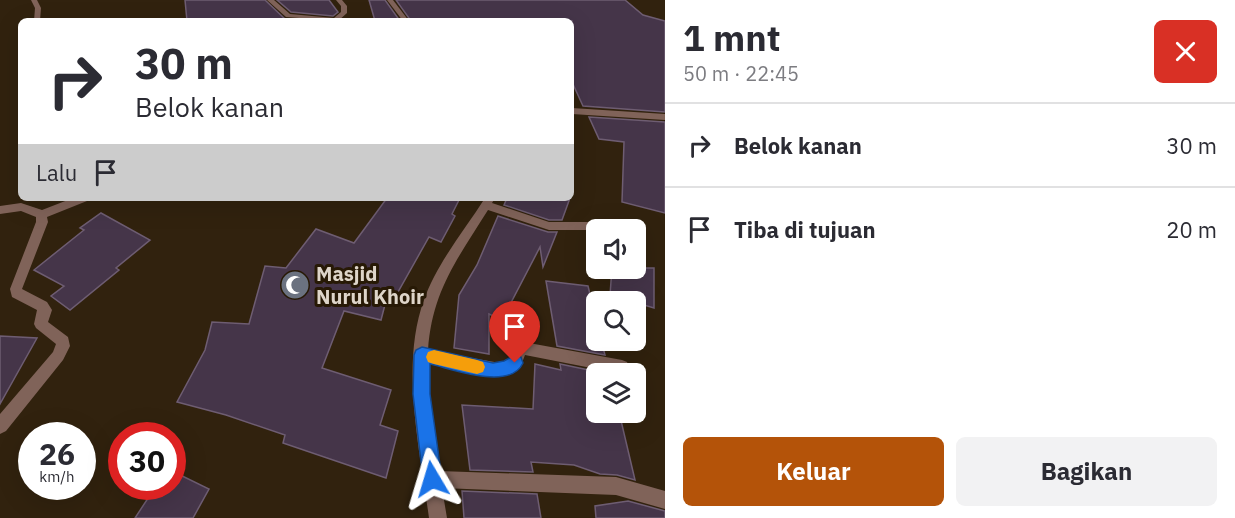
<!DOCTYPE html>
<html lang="id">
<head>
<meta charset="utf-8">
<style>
	body { margin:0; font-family:"IBM Plex Sans",sans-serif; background:#f2f2f3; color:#2b2b33; height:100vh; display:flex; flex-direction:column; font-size:22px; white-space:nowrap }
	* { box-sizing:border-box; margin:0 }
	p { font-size:20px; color:#7c7c81 }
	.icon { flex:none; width:33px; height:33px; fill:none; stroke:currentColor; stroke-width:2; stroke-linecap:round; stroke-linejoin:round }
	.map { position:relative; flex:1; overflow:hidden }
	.details { display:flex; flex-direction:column; background:#fff; width:570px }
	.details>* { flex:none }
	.guide { position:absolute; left:18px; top:18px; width:556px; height:183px; border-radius:9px; box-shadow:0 6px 24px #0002; background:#fff; color:#2b2b33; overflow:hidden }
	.fabs { position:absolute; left:586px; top:219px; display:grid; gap:12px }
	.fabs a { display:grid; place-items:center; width:60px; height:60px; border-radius:9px; background:#fff; box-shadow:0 6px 24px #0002; font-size:30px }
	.speed { position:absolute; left:18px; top:422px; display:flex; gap:12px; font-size:30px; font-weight:700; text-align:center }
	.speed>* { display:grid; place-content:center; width:78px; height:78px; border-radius:50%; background:#fff; box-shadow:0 6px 24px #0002; line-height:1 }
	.speed small { font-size:15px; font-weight:400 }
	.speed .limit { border:9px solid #d22; background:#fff; color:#111 }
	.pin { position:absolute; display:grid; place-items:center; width:51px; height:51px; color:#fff; margin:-62px -26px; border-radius:50% 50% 50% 0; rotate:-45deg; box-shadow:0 0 6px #0007 }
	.pin .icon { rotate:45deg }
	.me { position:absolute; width:66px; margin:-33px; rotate:353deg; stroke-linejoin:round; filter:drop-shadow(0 0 4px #0008) }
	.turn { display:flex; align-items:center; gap:21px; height:126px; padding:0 18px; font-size:27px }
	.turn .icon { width:78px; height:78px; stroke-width:2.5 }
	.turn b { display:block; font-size:42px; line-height:51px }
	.then { display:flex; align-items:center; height:57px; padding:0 18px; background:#0003; gap:12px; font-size:22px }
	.round { display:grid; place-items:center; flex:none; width:63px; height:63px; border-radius:9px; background:#f2f2f3 }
	.summary { display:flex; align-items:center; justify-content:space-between; height:102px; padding:0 18px }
	h1 { font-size:36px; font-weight:700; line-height:45px }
	.primary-button { display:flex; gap:12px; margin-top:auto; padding:12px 18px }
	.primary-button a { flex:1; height:69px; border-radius:9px; background:#b45309; color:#fff; font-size:24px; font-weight:700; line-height:69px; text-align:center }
	.primary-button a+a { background:#f2f2f3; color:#2b2b33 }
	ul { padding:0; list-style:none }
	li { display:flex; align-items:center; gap:18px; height:84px; padding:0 18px; border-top:2px solid #e1e1e2 }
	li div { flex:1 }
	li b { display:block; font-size:22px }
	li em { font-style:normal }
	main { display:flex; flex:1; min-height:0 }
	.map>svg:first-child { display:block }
	.building { fill:#453549; stroke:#6e5d72; stroke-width:1.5 }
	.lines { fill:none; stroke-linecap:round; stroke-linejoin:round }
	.minor { fill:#806359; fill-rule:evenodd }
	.route { fill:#1a73e8; stroke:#114b97; stroke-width:1.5 }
	.slow { fill:#f59e0b }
	.labels { text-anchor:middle; stroke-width:6; stroke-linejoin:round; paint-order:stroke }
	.poi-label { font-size:20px; font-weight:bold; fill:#ded5c9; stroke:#271905; text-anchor:start }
</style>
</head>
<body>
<main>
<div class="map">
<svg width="665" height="518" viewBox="0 0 665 518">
	<rect width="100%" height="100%" fill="#31220e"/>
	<!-- building -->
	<g class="building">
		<polygon points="185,0 265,0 285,19 309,21 187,21"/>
		<polygon points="277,0 329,0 338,12 333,16 291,12"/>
		<polygon points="369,0 385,0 400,21 375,21"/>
		<polygon points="396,0 625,0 643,15 665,21 665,112 583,106 572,82 572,21 411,21"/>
		<polygon points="589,117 665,122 665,213 622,202 624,142 599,139"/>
		<polygon points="387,198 460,198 452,214 455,216 441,242 429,237 394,299 387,297 381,320 344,311 322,368 391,390 380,425 398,431 386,478 283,443 285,435 226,415 177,402 205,350 212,322 249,324 265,266 286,268 316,229 354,243"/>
		<polygon points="507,198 570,198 562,220 549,220 504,205"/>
		<polygon points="101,213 150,240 116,268 119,270 70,310 51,296 64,286 34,270 84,230 80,228"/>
		<polygon points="498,216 548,232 557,232 543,267 540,247 502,320 489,314 489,354 454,348 459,295 477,265"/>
		<polygon points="612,268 654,268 654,308 610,295"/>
		<polygon points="546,281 588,286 597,323 597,340 601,340 605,355 557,346"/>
		<polygon points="0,336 37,338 0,404"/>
		<polygon points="535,364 561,370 560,364 608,374 597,374 597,412 619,412 635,480 617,475 600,474 574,465 531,462 533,472 470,470 462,405 533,409"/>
		<polygon points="172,471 209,489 193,518 135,518 156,486 172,486"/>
		<polygon points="462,491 537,494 541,518 464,518"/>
		<polygon points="628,501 665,511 665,518 596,518 595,506"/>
	</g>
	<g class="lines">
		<!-- minor -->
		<g class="minor">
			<polygon points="31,0 37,0 41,8 40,21 34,21 35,8"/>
			<polygon points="267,0 274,0 290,14 334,18 341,12 341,6 336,0 342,0 347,6 347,13 338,21 286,17"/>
			<polygon points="387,0 393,0 409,21 403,21"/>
			<polygon points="572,108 665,114 665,120 572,114"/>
			<polygon points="73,198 88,198 87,201 47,217 48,222 22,289 47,302 52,310 48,322 68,337 70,346 63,360 6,431 0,434 0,414 53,352 56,344 36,328 34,324 37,310 12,297 10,289 36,222 36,217 21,211 0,214 0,206 21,203 42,210"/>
			<path d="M485,198H495L492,203L549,222H591L597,226L591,230H549L488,210C458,258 432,291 428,350L500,363L509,359C511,348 517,343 529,343L622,360L627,362L629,367L627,372L622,374L525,355L520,368L501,377L428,362L430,407L439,471L616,477L665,491V509L616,495L442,488L447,518H429C420,451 400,365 424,300C437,263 464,231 485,198Z"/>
		</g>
	</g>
	<!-- route -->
	<path class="route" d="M422,347L493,363L504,361L515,355L521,357L523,363C510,391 453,369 430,364V394L442,479L439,485L432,488L426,485L423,479L413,394L414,355L416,350Z"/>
	<!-- slow -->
	<polygon class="slow" points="434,350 477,360 483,362 485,367 483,372 477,374 434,364 428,362 426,357 428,352"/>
	<!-- icons -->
	<defs>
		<g id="mosque-disc" transform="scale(1.5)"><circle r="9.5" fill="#6b7280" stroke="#271905"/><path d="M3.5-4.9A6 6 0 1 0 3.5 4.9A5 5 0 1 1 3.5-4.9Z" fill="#fff"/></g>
	</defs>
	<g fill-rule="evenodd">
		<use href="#mosque-disc" x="295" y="285"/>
	</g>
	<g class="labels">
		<!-- poi labels -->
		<g class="poi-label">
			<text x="316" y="281">Masjid<tspan x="316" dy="23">Nurul Khoir</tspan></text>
		</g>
	</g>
</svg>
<div class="fabs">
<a><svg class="icon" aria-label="sound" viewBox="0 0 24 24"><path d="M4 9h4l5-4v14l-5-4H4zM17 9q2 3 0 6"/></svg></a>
<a><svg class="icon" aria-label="search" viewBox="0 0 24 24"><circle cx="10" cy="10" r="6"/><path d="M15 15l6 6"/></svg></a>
<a><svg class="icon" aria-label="layers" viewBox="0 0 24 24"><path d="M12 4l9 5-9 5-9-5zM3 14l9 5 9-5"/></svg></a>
</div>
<div class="speed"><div>26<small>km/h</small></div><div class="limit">30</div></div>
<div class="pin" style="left:515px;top:363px;background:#d93025"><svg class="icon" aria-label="arrive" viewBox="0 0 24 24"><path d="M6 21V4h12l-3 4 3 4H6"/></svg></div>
<svg class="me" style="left:432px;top:479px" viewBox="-20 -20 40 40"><path d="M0-17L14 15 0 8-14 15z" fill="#1a73e8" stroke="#fff" stroke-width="4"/></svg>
<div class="guide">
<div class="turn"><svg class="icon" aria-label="right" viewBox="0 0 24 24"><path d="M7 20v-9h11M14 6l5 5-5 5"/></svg><div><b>30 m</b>Belok kanan</div></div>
<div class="then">Lalu<svg class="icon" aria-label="arrive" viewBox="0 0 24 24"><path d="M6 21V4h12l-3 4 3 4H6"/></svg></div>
</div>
</div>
<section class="details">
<div class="summary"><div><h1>1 mnt</h1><p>50 m · 22:45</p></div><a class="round" style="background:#d93025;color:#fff"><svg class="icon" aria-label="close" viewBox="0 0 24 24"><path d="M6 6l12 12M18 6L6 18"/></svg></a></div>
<ul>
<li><svg class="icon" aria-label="right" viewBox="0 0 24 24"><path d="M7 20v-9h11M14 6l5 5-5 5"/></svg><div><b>Belok kanan</b></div><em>30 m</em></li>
<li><svg class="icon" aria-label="arrive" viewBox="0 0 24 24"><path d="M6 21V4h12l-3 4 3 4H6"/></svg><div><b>Tiba di tujuan</b></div><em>20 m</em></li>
</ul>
<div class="primary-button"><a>Keluar</a><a>Bagikan</a></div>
</section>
</main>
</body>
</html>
